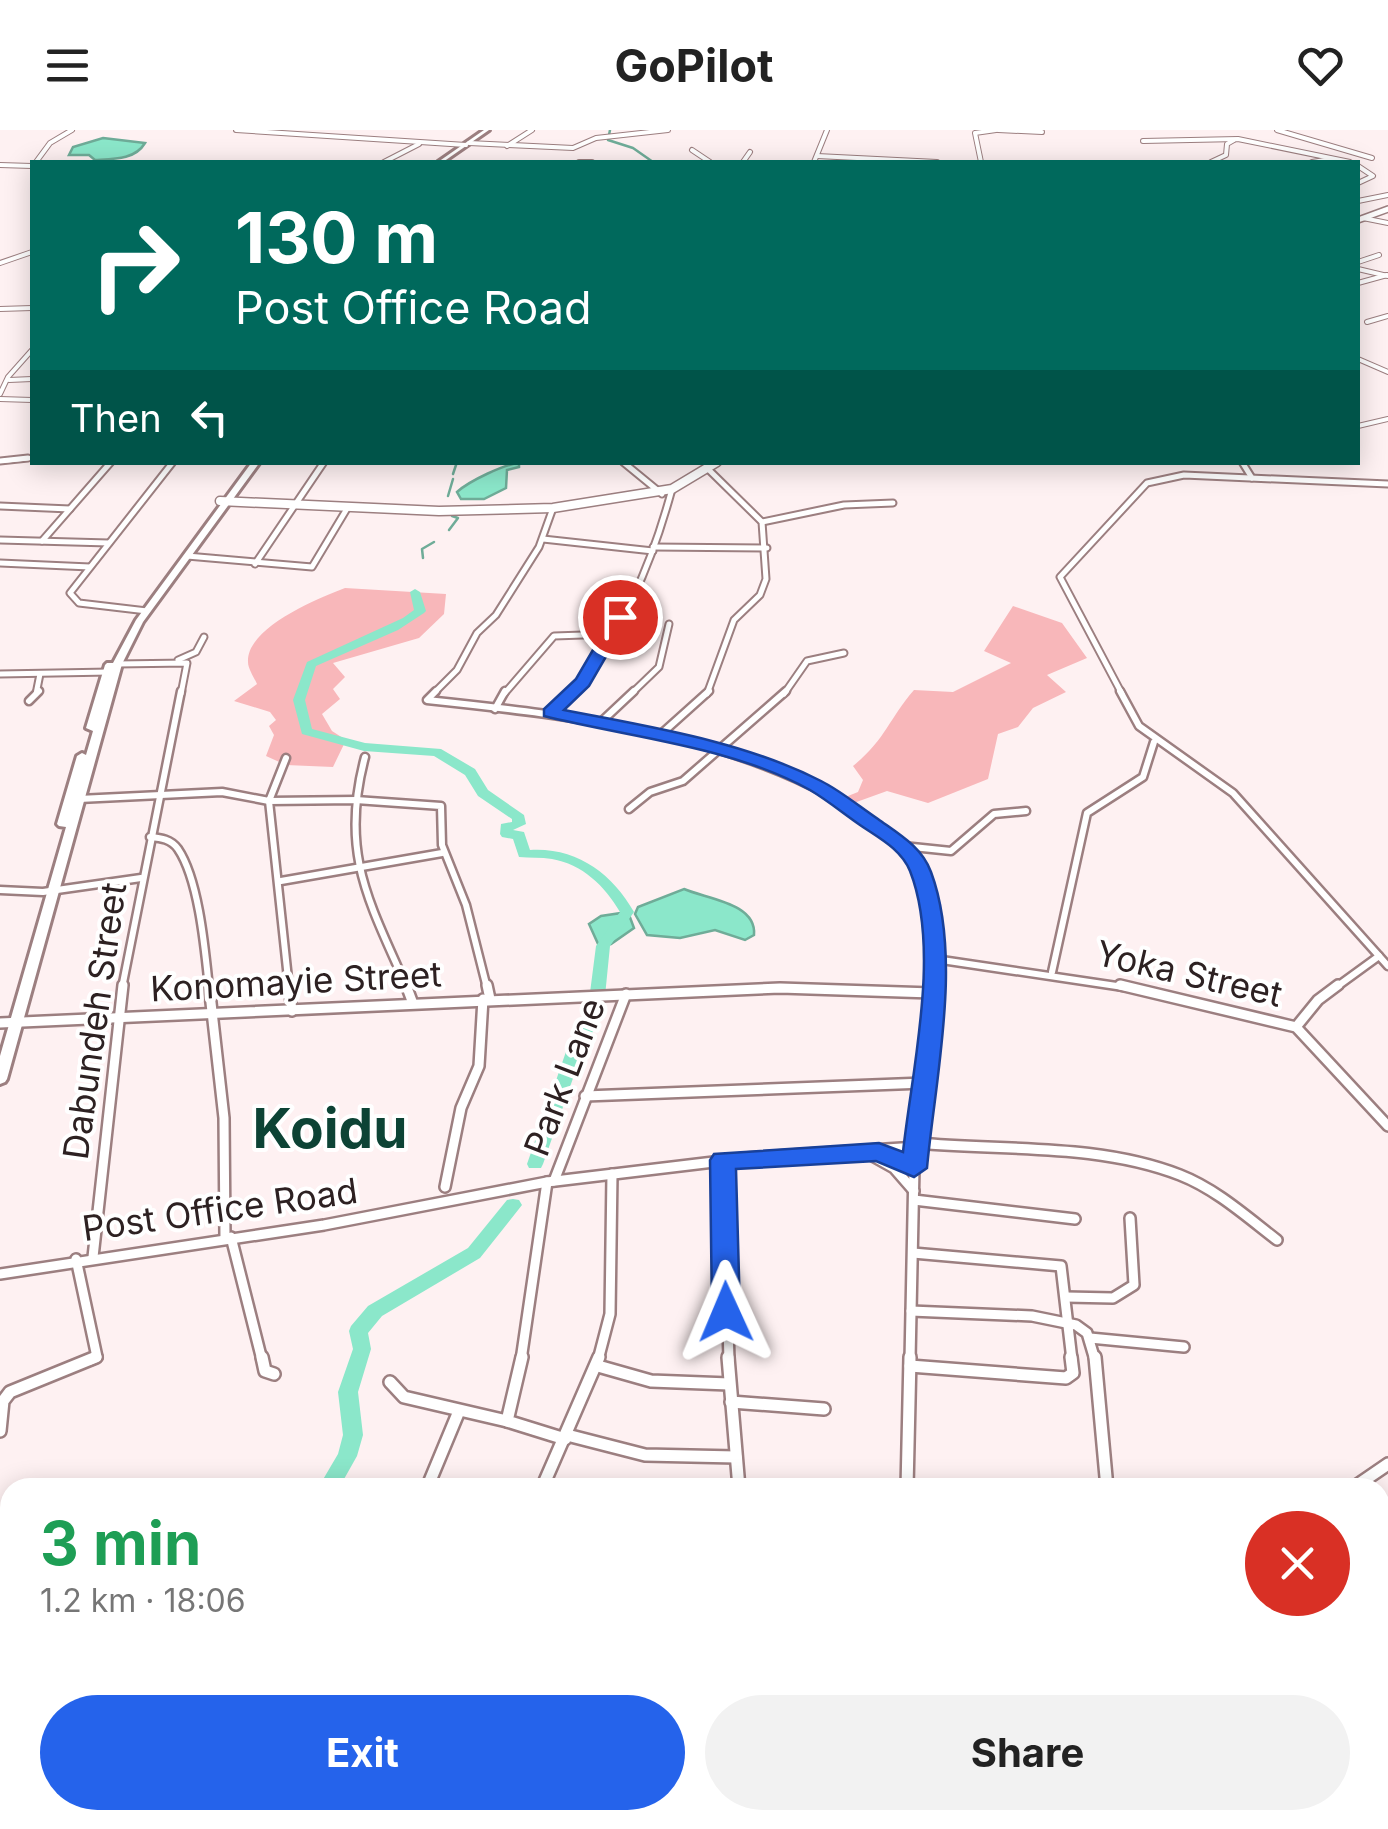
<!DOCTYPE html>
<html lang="en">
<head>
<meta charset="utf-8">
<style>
	body { margin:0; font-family:Inter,sans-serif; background:#f2f2f2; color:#222; height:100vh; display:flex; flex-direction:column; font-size:38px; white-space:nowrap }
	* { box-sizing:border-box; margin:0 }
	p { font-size:32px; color:#767676 }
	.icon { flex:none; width:55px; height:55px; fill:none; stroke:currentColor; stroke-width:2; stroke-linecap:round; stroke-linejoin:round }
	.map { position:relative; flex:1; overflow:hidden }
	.panel { position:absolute; left:0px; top:1348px; width:1390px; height:352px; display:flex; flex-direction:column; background:#fff; border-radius:30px 30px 0 0; box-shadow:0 5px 25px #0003 }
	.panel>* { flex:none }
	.hud { position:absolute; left:30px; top:30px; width:1330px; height:305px; border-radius:0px; box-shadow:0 5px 25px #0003; background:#00695c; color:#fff; overflow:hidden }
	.pin { position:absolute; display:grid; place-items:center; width:85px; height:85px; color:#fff; margin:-42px; border:5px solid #fff; border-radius:50%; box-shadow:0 2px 10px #0007 }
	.me { position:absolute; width:110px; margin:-55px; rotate:359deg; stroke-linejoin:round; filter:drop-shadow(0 0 8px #0008) }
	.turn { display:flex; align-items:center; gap:35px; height:210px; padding:0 40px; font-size:45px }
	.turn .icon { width:130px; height:130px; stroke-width:2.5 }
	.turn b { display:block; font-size:70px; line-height:85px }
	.then { display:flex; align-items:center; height:95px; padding:0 40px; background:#0003; gap:20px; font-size:38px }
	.round { display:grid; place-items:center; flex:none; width:105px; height:105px; border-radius:52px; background:#f2f2f2 }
	.headline { display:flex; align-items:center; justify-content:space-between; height:170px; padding:0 40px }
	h1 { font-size:60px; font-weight:700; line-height:75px; color:#1e9e55 }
	.action { display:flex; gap:20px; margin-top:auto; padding:20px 40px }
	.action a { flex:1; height:115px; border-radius:60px; background:#2563eb; color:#fff; font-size:40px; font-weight:700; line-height:115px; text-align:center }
	.action a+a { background:#f2f2f2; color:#222 }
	header { display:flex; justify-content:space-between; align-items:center; height:130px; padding:0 40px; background:#fff; font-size:45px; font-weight:700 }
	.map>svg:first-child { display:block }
	.green { fill:#f8b7ba }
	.water { fill:#8be7ca; stroke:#6fac98; stroke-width:2.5 }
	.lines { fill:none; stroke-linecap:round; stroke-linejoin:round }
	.stream { stroke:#6fac98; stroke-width:2.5 }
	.river { fill:#8be7ca; fill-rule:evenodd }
	.minor-far4-casing { stroke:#9c7f80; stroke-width:6 }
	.minor-far3-casing { stroke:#9c7f80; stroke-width:9 }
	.minor-far2-casing { stroke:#9c7f80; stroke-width:11 }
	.minor-far1-casing { stroke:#9c7f80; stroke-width:14 }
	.minor-casing { stroke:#9c7f80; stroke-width:16 }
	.secondary-far1-casing { stroke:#9c7f80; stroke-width:8 }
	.secondary-casing { stroke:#9c7f80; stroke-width:11 }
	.primary-casing { stroke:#9c7f80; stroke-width:6 }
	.minor-far4 { stroke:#fff; stroke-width:4 }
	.minor-far3 { stroke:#fff; stroke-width:5 }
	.minor-far2 { stroke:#fff; stroke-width:6 }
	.minor-far1 { stroke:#fff; stroke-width:9 }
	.minor { stroke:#fff; stroke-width:11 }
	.secondary-far1 { stroke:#fff; stroke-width:5 }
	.secondary { stroke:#fff; stroke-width:8 }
	.primary { fill:#fff; fill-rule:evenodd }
	.route { fill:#2563eb; stroke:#184099; stroke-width:2.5 }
	.labels { text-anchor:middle; stroke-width:8; stroke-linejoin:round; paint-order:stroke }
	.street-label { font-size:35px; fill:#2d2122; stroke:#fff }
	.town-label { font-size:55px; font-weight:bold; fill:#0d4335; stroke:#fff }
</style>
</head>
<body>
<header><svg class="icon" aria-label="menu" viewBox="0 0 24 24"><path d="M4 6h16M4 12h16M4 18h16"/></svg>GoPilot<svg class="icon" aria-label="heart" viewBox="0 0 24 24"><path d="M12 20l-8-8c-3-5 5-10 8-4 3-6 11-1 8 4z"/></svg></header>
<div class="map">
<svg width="1388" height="1699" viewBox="0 0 1388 1699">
	<rect width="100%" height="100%" fill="#fef1f2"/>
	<!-- green -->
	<g class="green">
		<path d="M345,458L446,464L444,484L419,508L333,533L345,547L333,559L340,569L322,584L332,601L346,610L333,637L286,635L266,626L274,605L269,596L276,590L270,582L234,571L257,554C254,547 248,539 248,532C246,498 318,468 345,458Z"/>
		<path d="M1013,476L1062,493L1087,528L1047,545L1066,562L1033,578L1018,597L998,604L988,649L928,673L887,661L851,674L843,668L858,662L863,650L853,636C886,609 888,590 914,560L953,562L1011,533L984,521Z"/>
	</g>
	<!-- water -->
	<g class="water">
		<path d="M103,8L145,13C135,30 113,29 95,30L89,25H69L73,17Z"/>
		<path d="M519,333V337L507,340L506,358L484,369H461L457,362C469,351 505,334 519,333Z"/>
		<path d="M684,759C707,769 757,773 754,805L745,810L715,800L680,808L647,805L635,784L638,777Z"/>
		<polygon points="628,782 634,798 611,814 599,816 589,794 601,786"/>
	</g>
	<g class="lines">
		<!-- stream -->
		<g class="stream">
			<polyline points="610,0 608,10 633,18 653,32"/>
			<polyline points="453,344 457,332"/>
			<polyline points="448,366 453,349"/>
			<polyline points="449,400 458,388 452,386"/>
			<polyline points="423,428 422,419 434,412"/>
		</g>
		<!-- river -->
		<g class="river">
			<path d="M415,459L420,462L426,481L424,483L398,500L316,536L305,570L312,599L365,613L441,619L475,639L488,660L524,685L526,694L513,700L524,702L530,720C576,717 612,743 634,782L610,816L603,886L585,914L543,1034L541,1038H529L527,1034L569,913L587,886L596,816L620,782C605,756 582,734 552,729C541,727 530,728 519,727L513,709L502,707L500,704L501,694L512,692V689L478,666L465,645L434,626L364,621L302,604L293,570L307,532L403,488L414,480L410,462Z"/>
			<polygon points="513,1069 519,1070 522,1075 480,1128 382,1186 368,1203 371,1219 358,1262 363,1305 357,1326 339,1358 318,1358 338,1324 343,1305 338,1262 353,1219 349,1201 351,1196 368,1176 468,1118 507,1070"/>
			<polygon points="143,1690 170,1690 166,1699 139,1699"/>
		</g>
		<!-- minor-far4 casing -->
		<g class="minor-far4-casing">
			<g id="minor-far4">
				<polyline points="236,0 466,15"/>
				<polyline points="998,0 1042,2"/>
				<polyline points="1277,0 1372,28"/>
				<polyline points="1143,11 1238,9 1350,32"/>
				<polyline points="469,13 573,18 596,8 668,0"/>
				<polyline points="507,16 532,0"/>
				<polyline points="692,20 710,32"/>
				<polyline points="817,26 937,32"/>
				<polyline points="36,32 50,13 72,0"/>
				<polyline points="384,32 419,14"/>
				<polyline points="579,32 592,32"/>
				<polyline points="743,32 750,22"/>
				<polyline points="814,32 827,0"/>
				<polyline points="981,32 975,3 996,0"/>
				<polyline points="1211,32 1226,25 1227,14 1234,10"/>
				<polyline points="1312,32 1332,29"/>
				<polyline points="0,35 32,36"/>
				<polyline points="1358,36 1373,46 1358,53"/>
				<polyline points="1358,71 1388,65"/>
				<polyline points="1363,88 1388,93"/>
				<polyline points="1358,132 1379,125"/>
				<polyline points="0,133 32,122"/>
				<polyline points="1358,139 1388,146"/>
				<polyline points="1358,153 1387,145"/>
				<polyline points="0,179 32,178"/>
				<polyline points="1367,192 1388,186"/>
				<polyline points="1358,229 1388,242"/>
				<polyline points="9,250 32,249"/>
				<polyline points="0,264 8,247 32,220"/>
				<polyline points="0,269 32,270"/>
				<polyline points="1358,296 1388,289"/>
				<polyline points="2,331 32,328"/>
			</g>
		</g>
		<!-- minor-far3 casing -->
		<g class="minor-far3-casing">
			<g id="minor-far3">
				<polyline points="0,331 28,328"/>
				<polyline points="623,332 662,364"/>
				<polyline points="1242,332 1252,348"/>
				<polyline points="707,338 762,392 766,449 760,465 734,490 707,564"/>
				<polyline points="0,376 70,379"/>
				<polyline points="762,392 844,375 893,373"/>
				<polyline points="543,409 653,421"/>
				<polyline points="0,410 109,413"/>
				<polyline points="42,411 111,332"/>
				<polyline points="653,417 767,418"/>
				<polyline points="187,426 312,437 348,377"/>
				<polyline points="0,433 90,437"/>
				<polyline points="255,434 324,332"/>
				<polyline points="147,481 79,473 70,463 173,332"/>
				<polyline points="178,530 196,522 204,507"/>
				<polyline points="117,534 187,533 181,564"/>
				<polyline points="0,544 110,542"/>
				<polyline points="36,564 40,544"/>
				<polyline points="433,564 457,540 477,503 496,485 539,417 553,378"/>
				<polyline points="504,564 554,506 612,504"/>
				<path d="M569,564C622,506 652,433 672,359"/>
				<polyline points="631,564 659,537 669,494"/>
				<polyline points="784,564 807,531 844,523"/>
				<polyline points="1122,564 1060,447 1147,353 1184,345 1388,354"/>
			</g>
		</g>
		<!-- minor-far2 casing -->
		<g class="minor-far2-casing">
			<g id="minor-far2">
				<path d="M436,561L427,570C570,585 768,607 881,700C890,708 903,715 910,725C935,756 936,820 932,858"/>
				<polyline points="1120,561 1139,596 1233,663 1388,836"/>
				<polyline points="29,571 39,561"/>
				<polyline points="495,579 505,561"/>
				<polyline points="551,582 572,561"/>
				<polyline points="601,592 634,561"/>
				<polyline points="660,605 709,561"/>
				<path d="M365,627C339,724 370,773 407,858"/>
				<polyline points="79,669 222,662 269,671 286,628"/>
				<polyline points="629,679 650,662 683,651 786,561"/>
				<path d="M150,707C161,708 171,709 178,719C199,750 205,820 209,858"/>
				<polyline points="903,716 951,721 994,684 1026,681"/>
				<polyline points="281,751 442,723"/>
				<polyline points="0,760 43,762 141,748"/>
				<polyline points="935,829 1130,858"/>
				<polyline points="1052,842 1087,683 1143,647 1154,612"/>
				<polyline points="122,858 181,561"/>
				<polyline points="289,858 269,671 356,670 441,676 442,715 466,775 487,858"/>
				<polyline points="1335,858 1379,826"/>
			</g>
		</g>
		<!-- minor-far1 casing -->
		<g class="minor-far1-casing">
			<g id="minor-far1">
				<polyline points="209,855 224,988 225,1108"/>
				<polyline points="289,855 292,881"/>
				<polyline points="406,855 412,871"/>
				<polyline points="487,855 490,869"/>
				<polyline points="1120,855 1296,897 1388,996"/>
				<polyline points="0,893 780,858 932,863"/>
				<polyline points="1296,897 1318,870 1338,855"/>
				<polyline points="585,966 924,953"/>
				<path d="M918,1013C1004,1021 1098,1013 1180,1045C1216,1059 1247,1087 1277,1110"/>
				<polyline points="869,1024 894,1038 914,1061"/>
				<polyline points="883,1024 914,1038"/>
				<polyline points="723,1030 729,1230"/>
				<polyline points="554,1051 626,864"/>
				<polyline points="445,1057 461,978 479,936 483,869"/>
				<polyline points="914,1070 1075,1089"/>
				<polyline points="231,1107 262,1230"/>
				<polyline points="913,1123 1061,1136 1072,1230"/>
				<polyline points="93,1127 123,855"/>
				<polyline points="76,1129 97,1227 90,1230"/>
				<polyline points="0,1144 324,1095 547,1052 747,1028 917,1017"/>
				<polyline points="1066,1167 1113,1168 1134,1155 1130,1088"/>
				<polyline points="911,1181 1032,1186 1076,1195 1087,1203 1095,1230"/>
				<polyline points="1090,1208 1184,1217"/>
				<polyline points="521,1230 547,1052"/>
				<polyline points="598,1230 610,1184 612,1044"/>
				<polyline points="910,1230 914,1038 932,855"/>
			</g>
		</g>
		<!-- minor casing -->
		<g class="minor-casing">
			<g id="minor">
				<polyline points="262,1227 265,1241 274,1244"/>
				<polyline points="522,1227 507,1291 565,1309"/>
				<polyline points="728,1227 739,1358"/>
				<polyline points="1095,1227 1107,1358"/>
				<polyline points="598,1236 651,1251 729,1254"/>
				<polyline points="910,1236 1066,1248 1073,1243 1071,1227"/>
				<polyline points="390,1252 404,1267 507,1291"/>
				<polyline points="731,1272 824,1279"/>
				<polyline points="0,1301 3,1271 10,1262 96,1227"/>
				<polyline points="567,1305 645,1325 736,1327"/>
				<polyline points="427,1358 459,1281"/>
				<polyline points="542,1358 599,1227"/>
				<polyline points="907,1358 910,1227"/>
				<polyline points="1353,1358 1388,1334"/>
				<polyline points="1380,1540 1388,1551"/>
				<polyline points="1380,1602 1388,1599"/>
				<polyline points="1380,1613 1388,1620"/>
				<polyline points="1380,1687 1388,1699"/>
				<polyline points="989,1690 990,1699"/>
				<polyline points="1003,1690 1014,1699"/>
				<polyline points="384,1699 387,1690"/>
				<polyline points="627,1699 636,1690"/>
			</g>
		</g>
		<!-- secondary-far1 casing -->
		<g class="secondary-far1-casing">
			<polyline id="secondary-far1" points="1358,90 1388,79"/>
		</g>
		<!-- secondary casing -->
		<g class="secondary-casing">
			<polyline id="secondary" points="220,371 439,381 553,378 672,359 717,332"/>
		</g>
		<!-- primary casing -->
		<g class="primary-casing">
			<g id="primary">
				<polygon points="484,0 489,0 443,32 438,32"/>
				<polygon points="252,332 260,332 143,492 122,534 7,949 5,952 0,954 0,926 66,697 59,696 57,694 77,626 82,623 86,625 93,601 86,598 105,535 107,533 113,533 136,490"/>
			</g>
		</g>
		<!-- minor-far4 -->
		<use href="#minor-far4" class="minor-far4"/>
		<!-- minor-far3 -->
		<use href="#minor-far3" class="minor-far3"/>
		<!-- minor-far2 -->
		<use href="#minor-far2" class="minor-far2"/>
		<!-- minor-far1 -->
		<use href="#minor-far1" class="minor-far1"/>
		<!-- minor -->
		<use href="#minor" class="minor"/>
		<!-- secondary-far1 -->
		<use href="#secondary-far1" class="secondary-far1"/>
		<!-- secondary -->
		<use href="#secondary" class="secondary"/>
		<!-- primary -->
		<use href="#primary" class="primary"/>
	</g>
	<!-- route -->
	<path class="route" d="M614,484L629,487L589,556L564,580C650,597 743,611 821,651C841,661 860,677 878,689C899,704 922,717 931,742C963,828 935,949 927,1038L914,1047L876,1031L736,1039L740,1182L736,1190H716L712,1182L710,1030L714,1024L879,1013L903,1022C912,939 941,820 910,741C901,719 879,708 860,695C844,684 827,670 810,660C730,616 632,608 544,586V579L576,549Z"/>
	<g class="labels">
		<!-- street labels -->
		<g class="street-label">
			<text transform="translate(1189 844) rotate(13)" y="12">Yoka Street</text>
			<text transform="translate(296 852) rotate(-3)" y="12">Konomayie Street</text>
			<text transform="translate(95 891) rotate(-82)" y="12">Dabundeh Street</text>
			<text transform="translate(565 947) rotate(-69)" y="12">Park Lane</text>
			<text transform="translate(220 1080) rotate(-8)" y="12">Post Office Road</text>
		</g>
		<!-- town labels -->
		<g class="town-label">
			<text x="330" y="1018">Koidu</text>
		</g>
	</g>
</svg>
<div class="pin" style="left:620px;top:487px;background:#d93025"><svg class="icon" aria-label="arrive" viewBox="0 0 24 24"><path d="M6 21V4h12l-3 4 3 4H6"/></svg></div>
<svg class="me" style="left:726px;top:1182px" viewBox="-20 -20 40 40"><path d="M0-17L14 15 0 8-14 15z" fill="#2563eb" stroke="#fff" stroke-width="4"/></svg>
<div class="hud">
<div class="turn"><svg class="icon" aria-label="right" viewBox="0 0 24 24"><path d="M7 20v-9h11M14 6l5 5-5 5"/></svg><div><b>130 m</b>Post Office Road</div></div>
<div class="then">Then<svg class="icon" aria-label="left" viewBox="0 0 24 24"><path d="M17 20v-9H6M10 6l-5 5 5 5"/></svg></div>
</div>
<section class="panel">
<div class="headline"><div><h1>3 min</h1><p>1.2 km · 18:06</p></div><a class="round" style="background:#d93025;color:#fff"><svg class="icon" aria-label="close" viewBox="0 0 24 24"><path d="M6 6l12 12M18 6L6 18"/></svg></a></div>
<div class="action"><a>Exit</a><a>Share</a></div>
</section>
</div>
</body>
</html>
